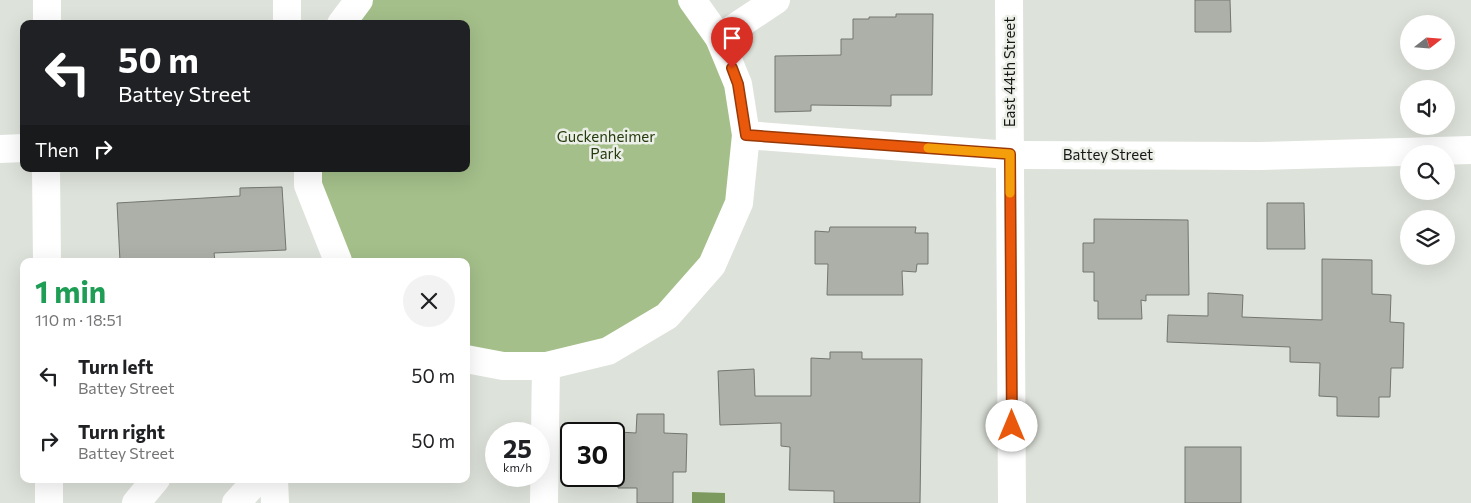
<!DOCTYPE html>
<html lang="en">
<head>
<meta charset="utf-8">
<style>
	body { margin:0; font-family:Commissioner,sans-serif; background:#f2f2f2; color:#202124; height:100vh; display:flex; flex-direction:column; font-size:19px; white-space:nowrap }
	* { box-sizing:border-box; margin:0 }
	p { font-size:16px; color:#757577 }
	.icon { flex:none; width:28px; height:28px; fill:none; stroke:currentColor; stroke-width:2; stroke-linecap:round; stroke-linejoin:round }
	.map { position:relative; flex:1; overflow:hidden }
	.details { position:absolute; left:20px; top:258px; width:450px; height:225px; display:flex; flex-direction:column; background:#fff; border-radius:10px; box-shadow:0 5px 20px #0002 }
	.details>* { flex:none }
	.banner { position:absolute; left:20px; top:20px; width:450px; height:152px; border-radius:10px; box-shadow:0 5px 20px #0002; background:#202124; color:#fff; overflow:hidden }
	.needle { width:32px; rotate:73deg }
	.buttons { position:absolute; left:1400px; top:15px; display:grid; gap:10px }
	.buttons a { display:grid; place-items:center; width:55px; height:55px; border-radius:50%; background:#fff; box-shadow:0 5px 20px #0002; font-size:25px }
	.speed { position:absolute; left:485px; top:422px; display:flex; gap:10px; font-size:25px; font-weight:700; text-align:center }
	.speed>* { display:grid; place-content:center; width:65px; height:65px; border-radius:50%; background:#fff; box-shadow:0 5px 20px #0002; line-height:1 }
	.speed small { font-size:12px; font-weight:400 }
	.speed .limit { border:2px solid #111; border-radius:8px; background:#fff; color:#111 }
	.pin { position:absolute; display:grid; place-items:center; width:42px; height:42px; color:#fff; margin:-51px -21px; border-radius:50% 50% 50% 0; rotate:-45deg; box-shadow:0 0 5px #0007 }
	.pin .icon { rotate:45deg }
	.me { position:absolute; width:55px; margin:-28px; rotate:0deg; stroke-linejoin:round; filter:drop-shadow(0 0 4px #0008) }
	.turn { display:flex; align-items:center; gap:18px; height:105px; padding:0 15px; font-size:22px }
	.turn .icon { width:65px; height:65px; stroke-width:2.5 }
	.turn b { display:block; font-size:35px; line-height:42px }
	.then { display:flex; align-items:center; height:48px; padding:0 15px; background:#0003; gap:10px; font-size:19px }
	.round { display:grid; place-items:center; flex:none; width:52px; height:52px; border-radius:26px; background:#f2f2f2 }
	.head { display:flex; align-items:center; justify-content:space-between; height:85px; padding:0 15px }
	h1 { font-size:30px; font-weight:700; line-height:38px; color:#1e9e55 }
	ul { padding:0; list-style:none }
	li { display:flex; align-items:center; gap:15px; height:65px; padding:0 15px }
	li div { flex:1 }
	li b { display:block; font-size:19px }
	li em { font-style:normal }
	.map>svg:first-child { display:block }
	.green { fill:#a4bf8a }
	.water { fill:#7c9a5d }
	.building { fill:#acb0a8; stroke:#73766f }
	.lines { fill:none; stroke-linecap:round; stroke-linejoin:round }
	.minor { stroke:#fff; stroke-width:28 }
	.route-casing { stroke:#983908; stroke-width:12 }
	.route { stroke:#ea580c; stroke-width:9 }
	.slow { stroke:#f59e0b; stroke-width:9 }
	.labels { text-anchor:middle; stroke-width:5; stroke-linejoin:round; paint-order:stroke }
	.street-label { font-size:15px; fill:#161815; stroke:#ebefe7 }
	.park-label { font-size:15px; fill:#263b0d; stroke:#ebefe7 }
</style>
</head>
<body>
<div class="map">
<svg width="1471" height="503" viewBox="0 0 1471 503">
	<rect width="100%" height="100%" fill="#dde2da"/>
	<!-- green -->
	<polygon class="green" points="359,0 692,0 746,135 712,265 608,351 466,359 466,261 338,261 308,169 466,169 466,24 341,24"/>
	<!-- water -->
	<polygon class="water" points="692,492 725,493 725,503 692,503"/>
	<!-- building -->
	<g class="building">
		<polygon points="1195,0 1230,0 1231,32 1195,32"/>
		<polygon points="896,14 933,14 932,95 891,95 891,106 811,105 811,111 775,112 775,56 841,55 841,39 853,39 853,19 869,19 869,17 896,17"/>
		<polygon points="282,187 286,250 214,253 215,261 120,261 117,203 240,196 240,188"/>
		<polygon points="1267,203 1304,203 1305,249 1267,249"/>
		<polygon points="1094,219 1188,220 1189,295 1146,295 1146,301 1141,300 1142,319 1098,319 1098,301 1094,301 1094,272 1083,272 1083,243 1094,243"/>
		<polygon points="830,227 916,227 915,233 928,233 928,264 917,264 916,272 902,271 903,295 827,295 828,264 815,264 815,231 829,232"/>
		<polygon points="1322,259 1372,260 1372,294 1391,295 1390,322 1404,323 1403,368 1391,368 1390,397 1379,397 1379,417 1337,416 1337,397 1319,396 1320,363 1290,362 1290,347 1167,342 1168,315 1208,316 1208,293 1243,295 1242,317 1322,320"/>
		<polygon points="830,352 862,352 862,359 922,359 920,503 834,503 834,491 789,490 790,447 781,446 781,423 720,425 718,371 754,369 755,396 811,396 811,358 830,359"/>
		<polygon points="637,414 664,414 664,433 687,434 686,472 673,472 673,503 637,503 637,488 618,488 619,432 636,433"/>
		<rect x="1185" y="447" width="56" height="56"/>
	</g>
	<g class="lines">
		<!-- minor -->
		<g class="minor">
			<polyline points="1009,0 1012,503"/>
			<polyline points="47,24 47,0"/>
			<polyline points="287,24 287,0"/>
			<polyline points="341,24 359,0"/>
			<polyline points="719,38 776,0"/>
			<polyline points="746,135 1010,155 1259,156 1471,150"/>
			<polyline points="0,149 24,148"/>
			<polyline points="46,169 47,261"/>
			<polyline points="308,169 308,185 338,261"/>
			<polyline points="466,359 503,366 546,366 608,351 667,316 712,265 739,203 746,135 738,84 719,38 692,0"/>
			<polyline points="49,479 49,503"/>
			<polyline points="274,479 275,503"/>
			<polyline points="136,503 156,479"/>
			<polyline points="236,503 258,479"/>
			<polyline points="544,503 546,366"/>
		</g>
	</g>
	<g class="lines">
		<!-- route casing -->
		<g class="route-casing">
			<polyline id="route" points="732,68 738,84 746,135 1010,154 1012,426"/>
		</g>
		<!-- route -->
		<use href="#route" class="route"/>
		<!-- slow -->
		<polyline class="slow" points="928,148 1010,154 1010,193"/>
	</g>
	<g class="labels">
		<!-- street labels -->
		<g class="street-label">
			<text transform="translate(1010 72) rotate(-90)" y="5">East 44th Street</text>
			<text x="1108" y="160">Battey Street</text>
		</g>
		<!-- park labels -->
		<g class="park-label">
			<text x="606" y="142">Guckenheimer<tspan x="606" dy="17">Park</tspan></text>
		</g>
	</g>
</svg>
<div class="buttons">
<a><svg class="needle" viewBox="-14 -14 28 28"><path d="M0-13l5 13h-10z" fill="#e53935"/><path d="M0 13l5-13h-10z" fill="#757577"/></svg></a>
<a><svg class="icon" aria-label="sound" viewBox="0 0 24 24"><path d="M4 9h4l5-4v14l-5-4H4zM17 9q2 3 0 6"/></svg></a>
<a><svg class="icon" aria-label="search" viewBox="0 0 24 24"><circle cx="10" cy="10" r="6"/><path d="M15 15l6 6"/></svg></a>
<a><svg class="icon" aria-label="layers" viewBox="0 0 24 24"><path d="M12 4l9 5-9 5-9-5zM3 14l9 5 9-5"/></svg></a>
</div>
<div class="speed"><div>25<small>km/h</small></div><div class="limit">30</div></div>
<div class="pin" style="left:732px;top:68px;background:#d93025"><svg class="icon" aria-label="arrive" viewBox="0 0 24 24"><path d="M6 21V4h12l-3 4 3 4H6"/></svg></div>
<svg class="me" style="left:1012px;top:426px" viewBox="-20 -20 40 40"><circle r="19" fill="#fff"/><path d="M0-13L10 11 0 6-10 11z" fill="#ea580c"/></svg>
<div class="banner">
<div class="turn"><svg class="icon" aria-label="left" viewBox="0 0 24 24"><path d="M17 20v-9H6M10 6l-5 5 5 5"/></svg><div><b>50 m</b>Battey Street</div></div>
<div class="then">Then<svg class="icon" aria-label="right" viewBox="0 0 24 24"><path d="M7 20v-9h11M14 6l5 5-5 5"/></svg></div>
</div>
<section class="details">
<div class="head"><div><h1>1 min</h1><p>110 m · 18:51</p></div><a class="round"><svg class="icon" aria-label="close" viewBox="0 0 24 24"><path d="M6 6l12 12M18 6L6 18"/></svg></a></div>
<ul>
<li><svg class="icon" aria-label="left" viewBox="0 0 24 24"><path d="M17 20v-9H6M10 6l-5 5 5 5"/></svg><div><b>Turn left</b><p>Battey Street</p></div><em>50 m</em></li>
<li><svg class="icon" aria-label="right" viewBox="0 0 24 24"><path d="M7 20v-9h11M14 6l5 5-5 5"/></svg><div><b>Turn right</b><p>Battey Street</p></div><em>50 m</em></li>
</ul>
</section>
</div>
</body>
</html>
